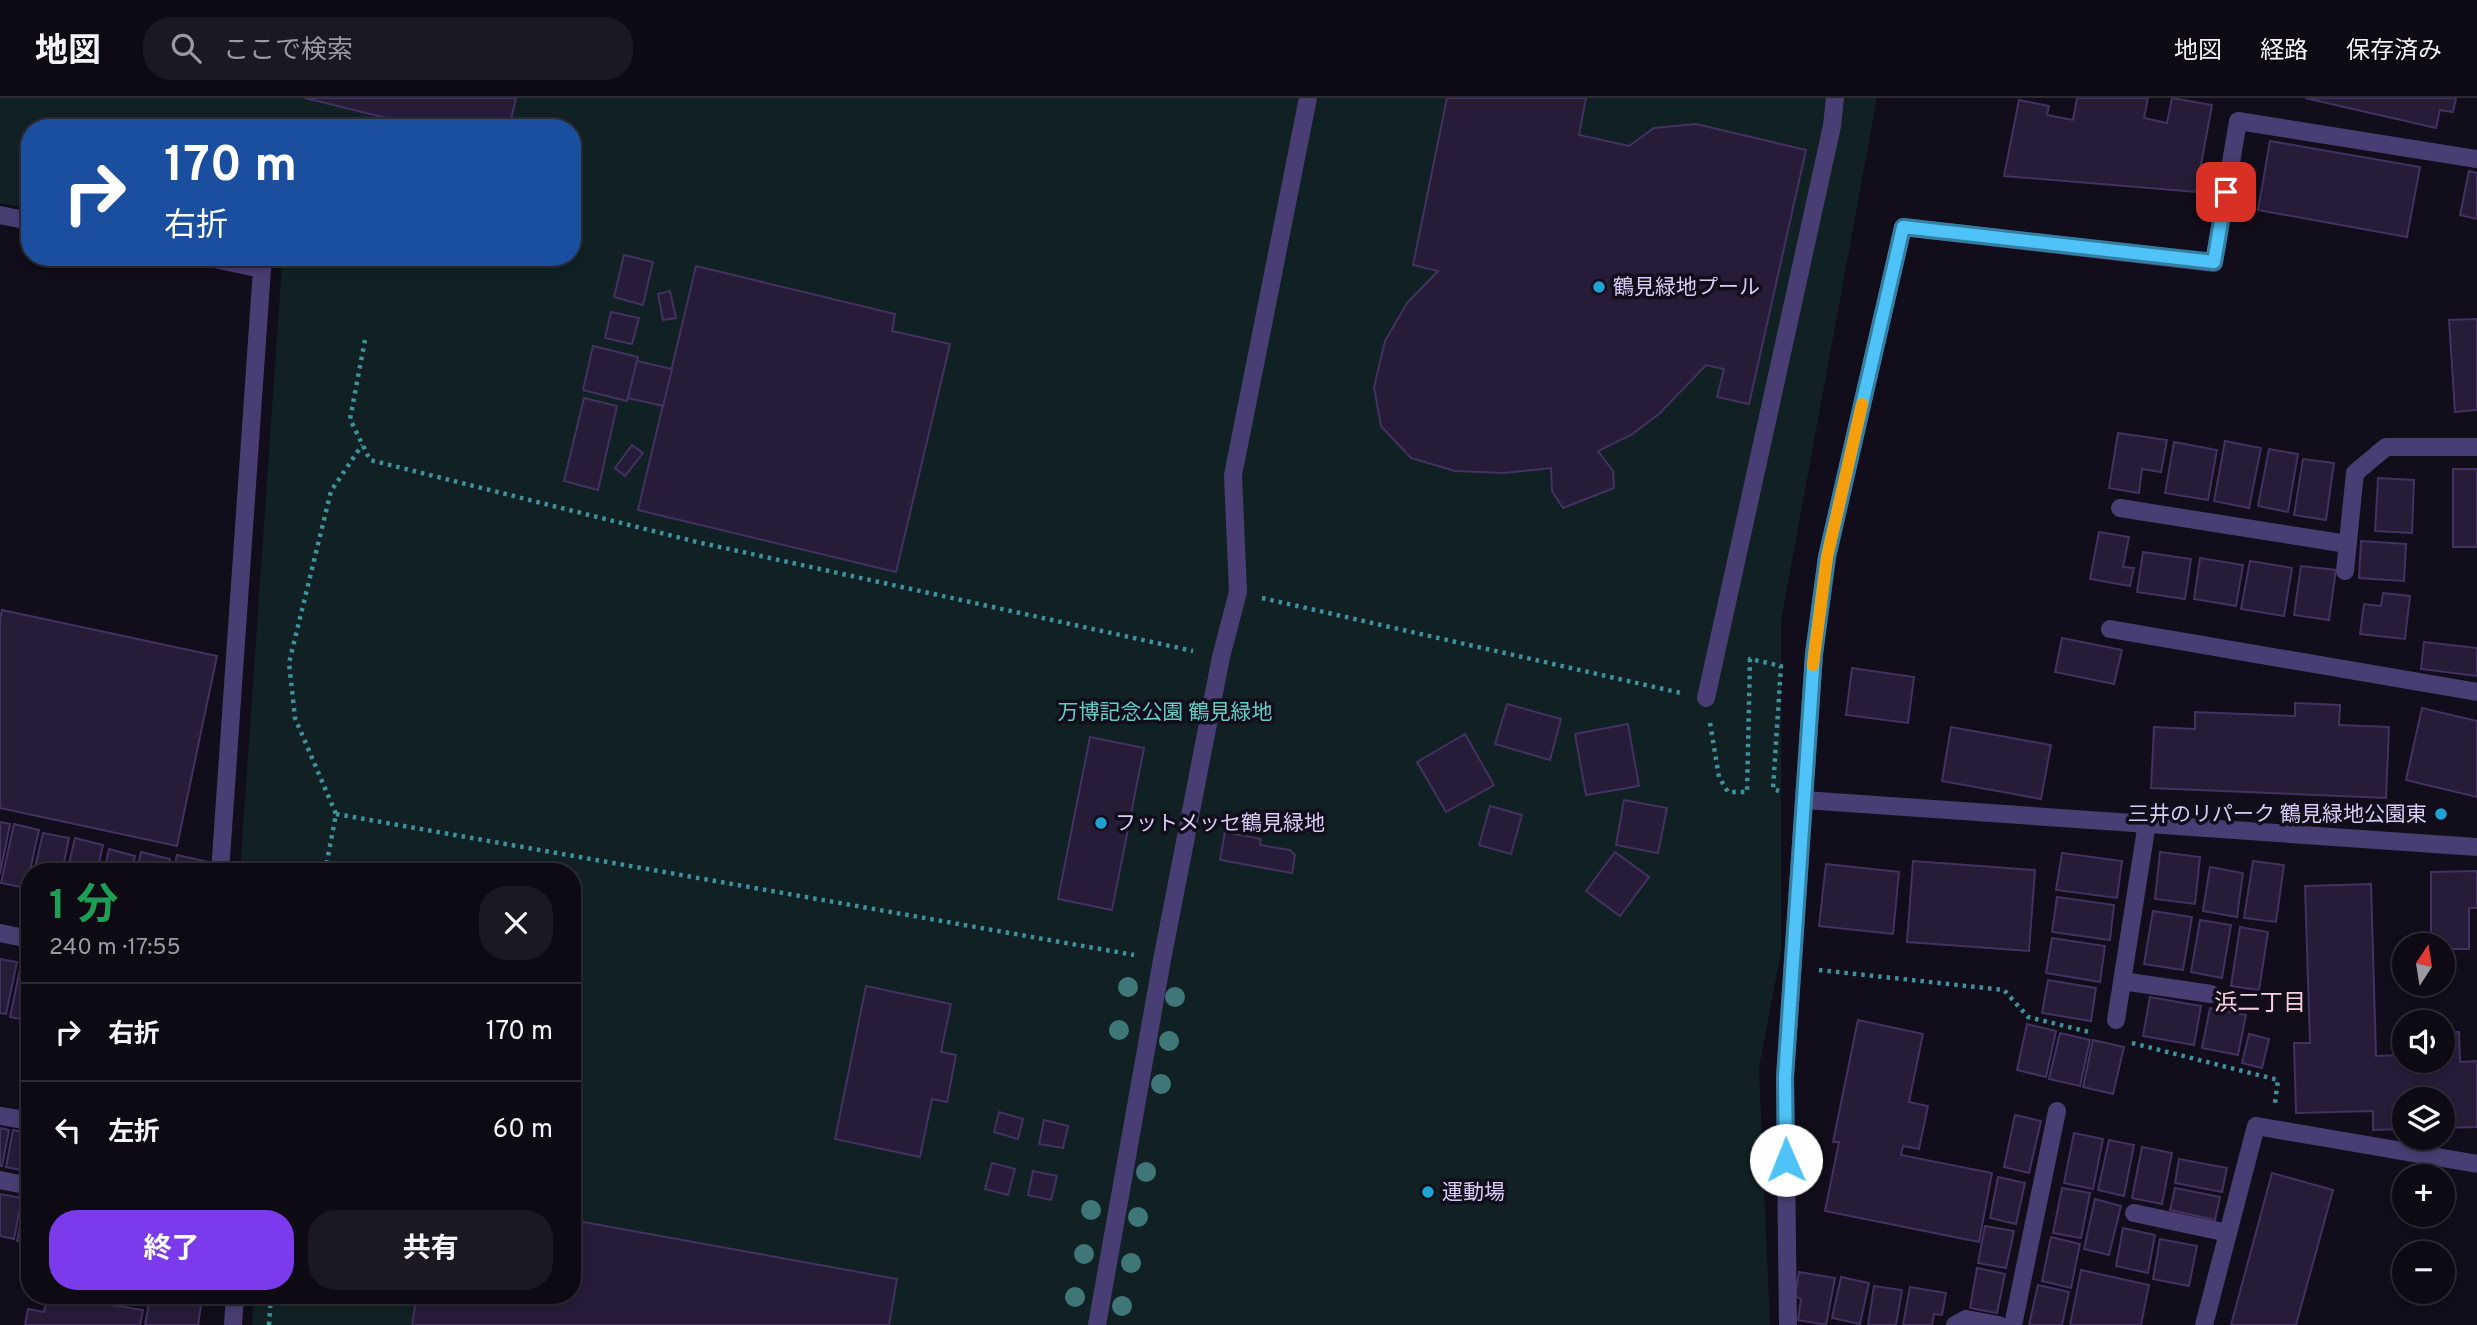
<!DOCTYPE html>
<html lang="ja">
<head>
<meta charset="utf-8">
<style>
	body { margin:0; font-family:Overpass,"Noto Sans JP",sans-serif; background:#1b1822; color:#f1f3f6; height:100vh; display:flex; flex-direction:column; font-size:26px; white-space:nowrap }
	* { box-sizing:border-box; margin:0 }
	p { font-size:23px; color:#9a9aa0 }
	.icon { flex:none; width:38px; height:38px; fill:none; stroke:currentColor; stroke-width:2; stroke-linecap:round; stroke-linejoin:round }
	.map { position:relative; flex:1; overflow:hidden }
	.side { position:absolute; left:21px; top:765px; width:560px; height:441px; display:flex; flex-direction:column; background:#0d0a14; border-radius:28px; box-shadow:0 4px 10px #0003,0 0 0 2px #2d2b34 }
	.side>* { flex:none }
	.top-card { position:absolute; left:21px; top:21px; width:560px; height:147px; border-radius:28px; box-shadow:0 4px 10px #0003,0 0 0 2px #2d2b34; background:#1a4fa0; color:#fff; overflow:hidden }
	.needle { width:46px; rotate:12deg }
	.buttons { position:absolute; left:2392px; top:835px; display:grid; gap:14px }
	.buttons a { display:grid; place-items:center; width:63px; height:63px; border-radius:50%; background:#0d0a14; box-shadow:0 4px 10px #0003,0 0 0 2px #2d2b34; font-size:35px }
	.pin { position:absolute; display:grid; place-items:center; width:60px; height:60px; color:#fff; margin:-30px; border-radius:14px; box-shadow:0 4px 10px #0006 }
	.me { position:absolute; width:77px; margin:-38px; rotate:359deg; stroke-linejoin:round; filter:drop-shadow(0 0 5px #0008) }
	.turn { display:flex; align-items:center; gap:24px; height:147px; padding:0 28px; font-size:32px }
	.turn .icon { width:91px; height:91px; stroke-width:2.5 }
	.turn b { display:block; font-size:49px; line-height:60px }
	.round { display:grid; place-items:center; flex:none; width:74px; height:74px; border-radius:28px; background:#1b1822 }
	.headline { display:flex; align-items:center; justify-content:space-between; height:119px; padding:0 28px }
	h1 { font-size:42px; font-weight:700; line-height:52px; color:#1e9e55 }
	.button { display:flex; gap:14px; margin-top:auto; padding:14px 28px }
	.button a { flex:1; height:80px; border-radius:28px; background:#7c3aed; color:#fff; font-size:28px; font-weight:700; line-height:80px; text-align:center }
	.button a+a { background:#1b1822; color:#f1f3f6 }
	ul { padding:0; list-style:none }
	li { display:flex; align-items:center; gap:21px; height:98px; padding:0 28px; border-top:2px solid #2d2b34 }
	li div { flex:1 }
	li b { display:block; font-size:26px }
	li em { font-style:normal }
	header { display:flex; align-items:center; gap:42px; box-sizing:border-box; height:98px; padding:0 35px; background:#0d0a14; border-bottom:2px solid #2d2b34 }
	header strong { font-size:33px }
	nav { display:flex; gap:38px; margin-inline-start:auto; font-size:24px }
	.search { width:490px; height:63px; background:#1b1822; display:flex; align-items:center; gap:18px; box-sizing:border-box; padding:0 24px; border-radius:28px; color:#9a9aa0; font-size:26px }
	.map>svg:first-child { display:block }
	.green { fill:#112123 }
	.building { fill:#261c38; stroke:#423161; stroke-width:2 }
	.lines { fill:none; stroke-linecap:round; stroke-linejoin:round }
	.path { stroke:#3c939d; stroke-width:4.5; stroke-dasharray:3.5 5; stroke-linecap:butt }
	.minor { stroke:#493e73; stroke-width:18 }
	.tree { fill:#3f7778 }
	.route-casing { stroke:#337fa1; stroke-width:18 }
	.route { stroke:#4fc3f7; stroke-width:12 }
	.slow { stroke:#f59e0b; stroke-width:12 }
	.poi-dot { fill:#1da4d4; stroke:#110d1a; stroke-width:2.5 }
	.labels { text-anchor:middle; stroke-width:7; stroke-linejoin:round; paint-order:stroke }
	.poi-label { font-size:21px; fill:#d9cdf8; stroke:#110d1a; text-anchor:start }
	.park-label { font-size:21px; fill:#64cdc4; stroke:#110d1a }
	.neighbourhood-label { font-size:23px; fill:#f8cfe2; stroke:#110d1a }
</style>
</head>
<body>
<header>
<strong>地図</strong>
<div class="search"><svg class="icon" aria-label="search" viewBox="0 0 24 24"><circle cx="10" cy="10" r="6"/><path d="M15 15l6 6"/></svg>ここで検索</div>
<nav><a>地図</a><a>経路</a><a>保存済み</a></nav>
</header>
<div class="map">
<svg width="2477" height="1227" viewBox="0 0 2477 1227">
	<rect width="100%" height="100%" fill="#110d1a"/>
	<!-- green -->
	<polygon class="green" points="0,0 1877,0 1781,523 1781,854 1759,970 1770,1227 252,1227 254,1197 572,1197 572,774 240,773 282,166 254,159 572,159 572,30 30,30 30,111 0,105"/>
	<!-- building -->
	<g class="building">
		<polygon points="305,0 516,0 509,30 427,30"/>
		<polygon points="1447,0 1586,0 1579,37 1629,48 1654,30 1696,26 1806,52 1749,306 1717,299 1724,271 1706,267 1659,316 1631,337 1598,353 1613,373 1614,390 1563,410 1552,393 1551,370 1504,375 1455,373 1411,360 1381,328 1374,289 1385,243 1407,205 1438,173 1413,167"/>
		<polygon points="2077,0 2148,0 2144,20 2167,25 2172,0 2212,7 2196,94 2004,78 2019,2 2049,8 2047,17 2073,22"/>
		<polygon points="2305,0 2456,0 2453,14 2440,12 2436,30"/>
		<polygon points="2270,43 2420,69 2407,139 2258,112"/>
		<polygon points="2469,73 2477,75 2477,121 2460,117"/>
		<polygon points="624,157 653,164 643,207 614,199"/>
		<polygon points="696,168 895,216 892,233 950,246 896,474 638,412"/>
		<polygon points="670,193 676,220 663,222 658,196"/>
		<polygon points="611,214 639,220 632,246 605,240"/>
		<polygon points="2477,221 2477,312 2455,314 2449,222"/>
		<polygon points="593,248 638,259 627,303 583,292"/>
		<polygon points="637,263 672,271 663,308 628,300"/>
		<polygon points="584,300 617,308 598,392 564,383"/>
		<polygon points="2118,335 2167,342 2161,374 2142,371 2139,395 2109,390"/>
		<polygon points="2225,343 2261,350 2249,410 2214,403"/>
		<polygon points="2174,344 2217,352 2208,402 2165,395"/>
		<polygon points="632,347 643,355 625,378 615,370"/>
		<polygon points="2269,351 2298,356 2288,414 2258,408"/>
		<polygon points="2303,361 2334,365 2326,422 2294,417"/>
		<rect x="2453" y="371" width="24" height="78"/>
		<polygon points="2378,380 2414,382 2412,435 2375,433"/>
		<polygon points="2099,434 2129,439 2123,469 2134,470 2130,488 2090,481"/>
		<polygon points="2361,443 2406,446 2404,483 2359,480"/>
		<polygon points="2143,454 2191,461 2185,501 2137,494"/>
		<polygon points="2200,460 2243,467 2236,508 2194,501"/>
		<polygon points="2250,463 2292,470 2284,518 2241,511"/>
		<polygon points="2301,468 2336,472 2329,522 2294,517"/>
		<polygon points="2383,495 2410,498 2405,541 2360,536 2364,506 2381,508"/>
		<polygon points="2,512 217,558 177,748 0,710 0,521"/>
		<polygon points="2062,540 2122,552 2114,586 2055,574"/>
		<polygon points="2424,544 2477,550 2477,578 2421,571"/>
		<polygon points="1852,570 1914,579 1908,625 1846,617"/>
		<polygon points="2295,605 2340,607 2339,627 2389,629 2386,700 2151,690 2154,629 2195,631 2195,614 2295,618"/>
		<polygon points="1507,606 1561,621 1550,662 1495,646"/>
		<polygon points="2422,610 2477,623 2477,699 2406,682"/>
		<polygon points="1628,626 1639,688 1586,697 1575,636"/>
		<polygon points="1951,629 2051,647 2041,701 1942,683"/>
		<polygon points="1465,636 1494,687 1446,714 1417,664"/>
		<polygon points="1090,639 1144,650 1112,812 1058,801"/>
		<polygon points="1624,702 1667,710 1658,755 1616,747"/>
		<polygon points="1490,708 1522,717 1511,756 1479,747"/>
		<polygon points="0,724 10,726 0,776"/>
		<polygon points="14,726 39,732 26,790 1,785"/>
		<polygon points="1225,734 1261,741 1260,747 1290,752 1295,757 1292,775 1220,762"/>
		<polygon points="43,735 69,740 62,774 34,774"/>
		<polygon points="75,740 103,747 97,774 67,774"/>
		<polygon points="109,751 135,758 131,774 104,774"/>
		<polygon points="141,754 170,761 168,774 136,774"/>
		<polygon points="1615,754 1649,779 1620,818 1586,793"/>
		<polygon points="2160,754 2200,759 2195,806 2155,801"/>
		<polygon points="2062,755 2122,763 2117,800 2056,792"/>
		<polygon points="177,757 213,765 211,774 173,774"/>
		<polygon points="1913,763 2035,772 2029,853 1907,844"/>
		<polygon points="2253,763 2284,767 2276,824 2244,820"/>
		<polygon points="1826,766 1899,774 1893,836 1819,828"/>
		<polygon points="2210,769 2243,775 2237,819 2203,813"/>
		<polygon points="2477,773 2477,810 2469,810 2469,851 2443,851 2443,847 2431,847 2431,774"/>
		<polygon points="2371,786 2376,958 2404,957 2404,962 2443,962 2443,934 2459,934 2460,964 2477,963 2477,1029 2443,1030 2443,1001 2404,1001 2404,1031 2373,1032 2373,1013 2296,1015 2294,945 2310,945 2305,788"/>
		<polygon points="2057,799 2114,807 2110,842 2052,834"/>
		<polygon points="2153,813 2192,819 2183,872 2144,866"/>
		<polygon points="2200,822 2231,827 2222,880 2191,874"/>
		<polygon points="2240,829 2268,834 2259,892 2231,888"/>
		<polygon points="2052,840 2105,848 2100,884 2046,875"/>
		<polygon points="0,861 17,864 6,916 0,915"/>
		<polygon points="21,866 30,868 30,923 10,919"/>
		<polygon points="2048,882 2096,890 2091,923 2042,915"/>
		<polygon points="866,888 951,906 941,954 956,957 947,1004 932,1001 920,1059 835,1041"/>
		<polygon points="2150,899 2201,908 2194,947 2143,938"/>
		<polygon points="2210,910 2246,917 2238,957 2202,950"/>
		<polygon points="1858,922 1923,936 1909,1004 1928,1008 1919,1051 1903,1048 1901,1057 1992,1075 1979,1144 1825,1113 1839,1044 1833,1044"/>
		<polygon points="2027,926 2056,933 2046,979 2017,972"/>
		<polygon points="2060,935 2090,942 2080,988 2049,981"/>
		<polygon points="2249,936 2269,941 2262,970 2242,965"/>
		<polygon points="2093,942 2124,949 2113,996 2083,989"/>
		<polygon points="999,1014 1023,1021 1018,1041 994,1034"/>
		<polygon points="2015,1017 2041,1023 2029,1075 2004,1069"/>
		<polygon points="1044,1022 1068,1028 1063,1050 1039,1046"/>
		<polygon points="0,1030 9,1032 2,1068 0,1068"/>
		<polygon points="13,1032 30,1035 30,1074 6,1069"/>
		<polygon points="2074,1035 2103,1041 2093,1091 2064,1085"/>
		<polygon points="2109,1042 2134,1047 2124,1098 2098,1092"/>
		<polygon points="2142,1049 2172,1055 2162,1106 2132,1100"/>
		<polygon points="2179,1061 2227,1070 2222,1094 2175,1085"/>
		<polygon points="992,1065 1015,1071 1008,1097 985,1091"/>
		<polygon points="1033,1073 1057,1078 1051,1102 1028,1097"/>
		<polygon points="2272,1075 2333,1092 2296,1227 2231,1227"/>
		<polygon points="1998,1079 2025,1085 2016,1126 1990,1120"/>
		<polygon points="2062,1090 2090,1095 2081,1140 2053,1135"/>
		<polygon points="2175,1090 2220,1099 2215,1122 2170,1112"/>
		<polygon points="0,1096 22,1100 14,1141 0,1138"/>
		<polygon points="25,1100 30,1101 30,1145 17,1143"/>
		<polygon points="2095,1101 2121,1108 2109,1157 2084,1151"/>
		<polygon points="572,1122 897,1181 889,1227 412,1227 417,1197 572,1197"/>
		<polygon points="1985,1128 2014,1133 2006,1170 1978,1165"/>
		<polygon points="2123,1130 2155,1137 2148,1175 2116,1168"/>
		<polygon points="2051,1139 2080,1146 2071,1190 2042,1183"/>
		<polygon points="2160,1141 2197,1148 2189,1188 2153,1181"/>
		<polygon points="1977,1170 2005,1176 1997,1215 1970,1210"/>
		<polygon points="2081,1172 2149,1187 2141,1227 2070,1227"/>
		<polygon points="1799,1174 1835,1180 1826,1227 1798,1222 1801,1201 1795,1198"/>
		<polygon points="1841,1179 1869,1185 1860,1226 1832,1220"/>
		<polygon points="2038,1187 2069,1194 2062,1227 2029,1227"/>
		<polygon points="1874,1188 1902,1192 1896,1227 1868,1227"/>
		<polygon points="1910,1189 1946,1195 1942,1217 1934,1216 1932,1227 1903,1227"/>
		<polygon points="48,1197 143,1212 140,1227 25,1227 28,1211 44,1214"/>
		<polygon points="150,1199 201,1208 198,1227 145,1227"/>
	</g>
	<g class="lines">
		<!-- path -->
		<g class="path">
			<polyline points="365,242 350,321 370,362 697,444 1193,553"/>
			<polyline points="1262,500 1681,595"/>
			<polyline points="1710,625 1719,679 1728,694 1747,694 1750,561 1781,568 1773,691 1779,693"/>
			<polyline points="336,716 1134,857"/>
			<polyline points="325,774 336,716 295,620 289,565 331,393 362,347"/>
			<polyline points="1819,872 2004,892 2028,919 2093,935"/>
			<polyline points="2132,945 2278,982 2275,1005"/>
			<polyline points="269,1227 271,1197"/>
		</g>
		<!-- minor -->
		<g class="minor">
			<polyline points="0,117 30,123"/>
			<polyline points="205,159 262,171 220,774"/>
			<polyline points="2120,410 2347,446"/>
			<polyline points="2345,473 2355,375 2386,349 2477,349"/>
			<polyline points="2110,531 2477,594"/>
			<polyline points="1706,600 1832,28 1835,0"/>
			<polyline points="1804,702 2477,749"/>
			<polyline points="0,835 30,841"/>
			<polyline points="2122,883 2211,896"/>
			<polyline points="2116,922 2147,725"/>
			<polyline points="0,1018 30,1023"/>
			<polyline points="0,1082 30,1088"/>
			<polyline points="2134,1115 2228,1135"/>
			<polyline points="233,1227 235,1197"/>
			<polyline points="1097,1227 1162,862 1221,559 1238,494 1233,377 1308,0"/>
			<polyline points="1788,1227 1785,979 1814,556 1827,459 1903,129 2214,165 2238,23 2477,61"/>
			<polyline points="1955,1227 1966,1221 1999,1227"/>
			<polyline points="2013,1227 2057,1013"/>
			<polyline points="2204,1227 2256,1028 2477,1066"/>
		</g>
	</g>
	<!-- trees -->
	<g class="tree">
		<circle cx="1128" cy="889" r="10"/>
		<circle cx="1175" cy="899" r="10"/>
		<circle cx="1119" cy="932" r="10"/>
		<circle cx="1169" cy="943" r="10"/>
		<circle cx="1161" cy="986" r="10"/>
		<circle cx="1146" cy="1074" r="10"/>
		<circle cx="1091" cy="1112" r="10"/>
		<circle cx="1138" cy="1119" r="10"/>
		<circle cx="1084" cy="1156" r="10"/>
		<circle cx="1131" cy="1165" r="10"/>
		<circle cx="1075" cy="1199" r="10"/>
		<circle cx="1122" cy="1208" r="10"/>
	</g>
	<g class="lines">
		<!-- route casing -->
		<g class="route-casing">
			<polyline id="route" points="1786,1062 1785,979 1814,556 1827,459 1903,129 2214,164 2226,94"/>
		</g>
		<!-- route -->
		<use href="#route" class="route"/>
		<!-- slow -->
		<polyline class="slow" points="1813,567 1827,459 1862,306"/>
	</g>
	<!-- markers -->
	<g class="poi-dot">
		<circle cx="1599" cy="189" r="7"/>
		<circle cx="2441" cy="716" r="7"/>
		<circle cx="1101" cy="725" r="7"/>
		<circle cx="1428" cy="1094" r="7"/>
	</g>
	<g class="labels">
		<!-- poi labels -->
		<g class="poi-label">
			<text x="1613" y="196">鶴見緑地プール</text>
			<text x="2427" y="723" text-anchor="end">三井のリパーク 鶴見緑地公園東</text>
			<text x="1115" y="732">フットメッセ鶴見緑地</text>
			<text x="1442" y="1101">運動場</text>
		</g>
		<!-- park labels -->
		<g class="park-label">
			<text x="1165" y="621">万博記念公園 鶴見緑地</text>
		</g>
		<!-- neighbourhood labels -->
		<g class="neighbourhood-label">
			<text x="2260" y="912">浜二丁目</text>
		</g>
	</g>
</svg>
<div class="buttons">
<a><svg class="needle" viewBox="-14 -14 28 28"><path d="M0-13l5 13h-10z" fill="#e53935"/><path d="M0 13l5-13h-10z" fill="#9a9aa0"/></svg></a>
<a><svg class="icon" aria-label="sound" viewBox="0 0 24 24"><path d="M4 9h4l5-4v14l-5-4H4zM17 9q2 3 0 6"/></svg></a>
<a><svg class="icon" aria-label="layers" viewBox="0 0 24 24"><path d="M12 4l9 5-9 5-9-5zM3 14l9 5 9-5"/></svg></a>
<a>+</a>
<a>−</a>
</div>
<div class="pin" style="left:2226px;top:94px;background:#d93025"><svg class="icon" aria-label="arrive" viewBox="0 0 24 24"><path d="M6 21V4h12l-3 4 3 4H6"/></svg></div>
<svg class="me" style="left:1786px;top:1062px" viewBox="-20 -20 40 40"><circle r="19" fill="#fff"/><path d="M0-13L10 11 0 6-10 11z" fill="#4fc3f7"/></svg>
<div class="top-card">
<div class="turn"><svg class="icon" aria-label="right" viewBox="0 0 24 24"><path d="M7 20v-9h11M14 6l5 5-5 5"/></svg><div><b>170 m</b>右折</div></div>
</div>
<section class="side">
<div class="headline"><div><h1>1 分</h1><p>240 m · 17:55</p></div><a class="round"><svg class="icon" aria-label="close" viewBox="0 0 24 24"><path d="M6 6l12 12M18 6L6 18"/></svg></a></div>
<ul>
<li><svg class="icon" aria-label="right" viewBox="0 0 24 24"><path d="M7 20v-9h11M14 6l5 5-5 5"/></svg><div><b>右折</b></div><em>170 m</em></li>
<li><svg class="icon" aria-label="left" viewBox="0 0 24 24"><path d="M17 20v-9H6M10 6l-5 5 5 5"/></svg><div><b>左折</b></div><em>60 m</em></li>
</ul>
<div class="button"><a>終了</a><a>共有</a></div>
</section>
</div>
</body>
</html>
